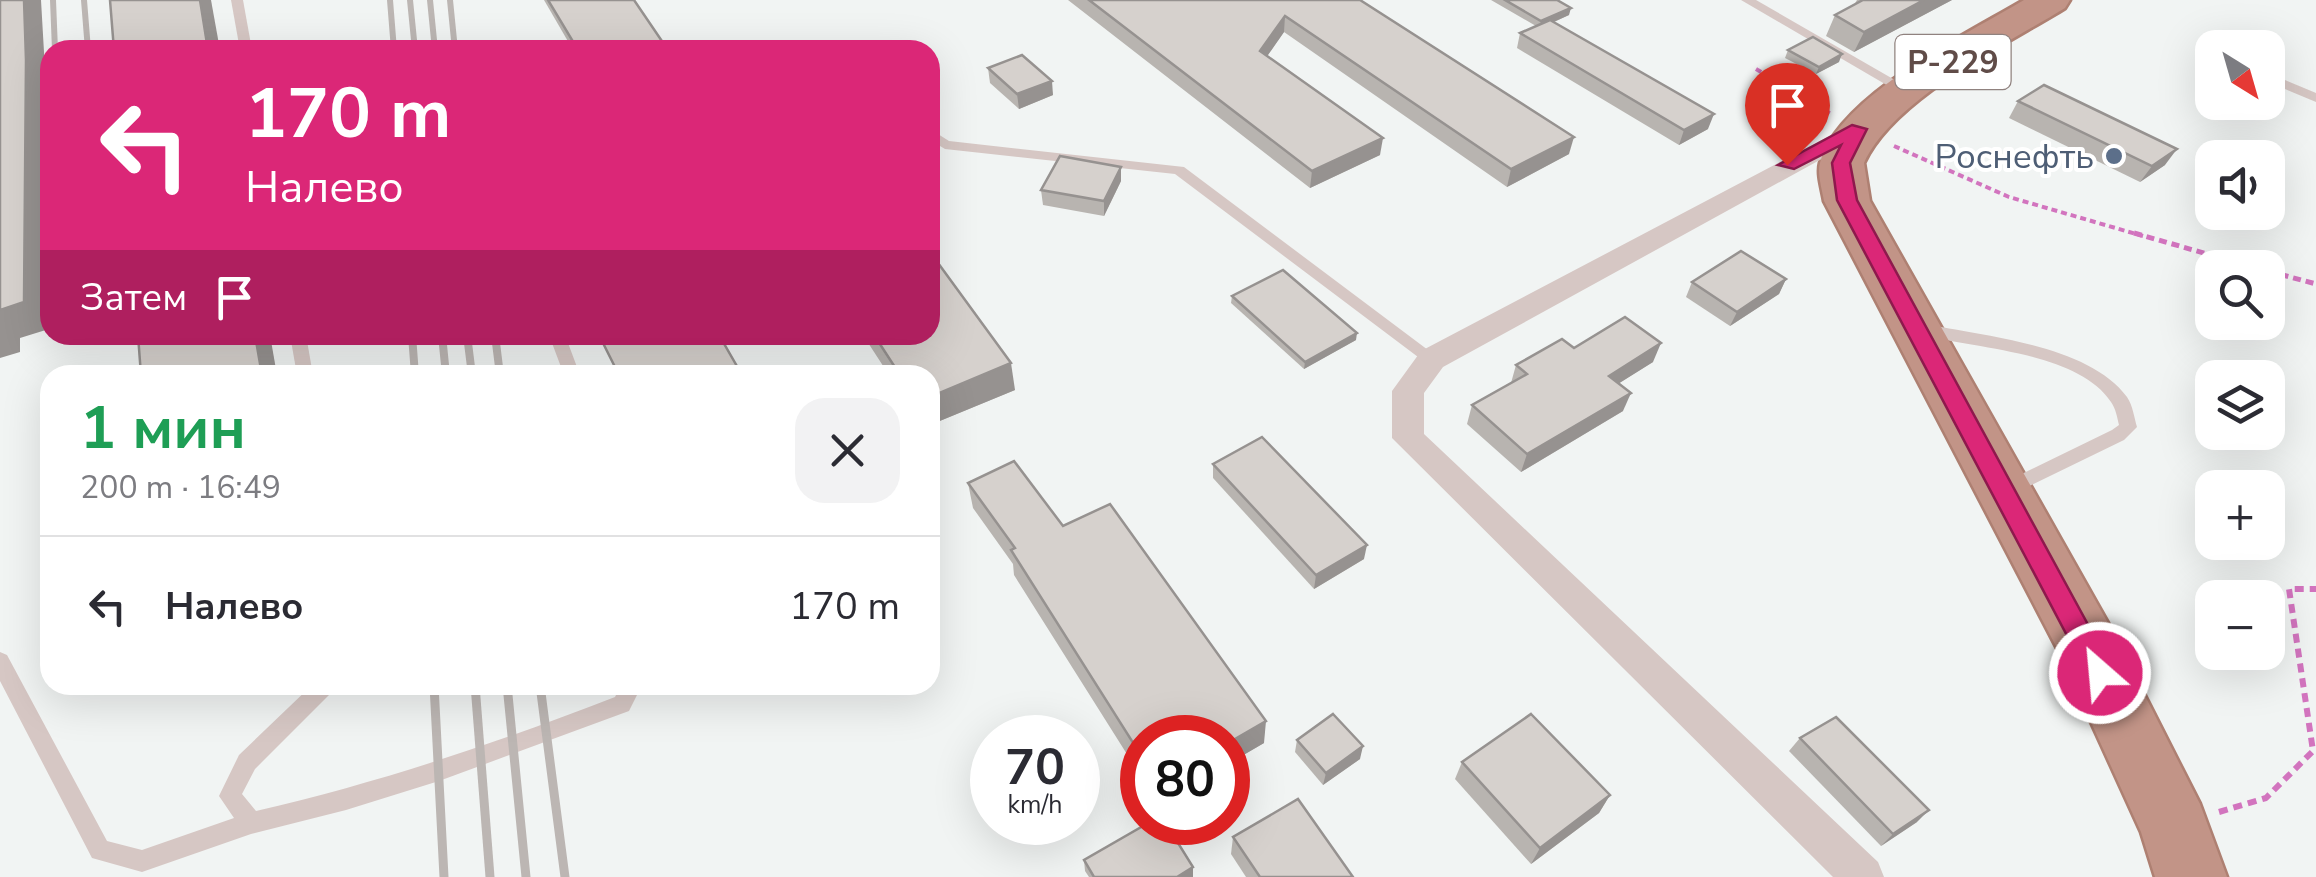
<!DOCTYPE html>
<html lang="ru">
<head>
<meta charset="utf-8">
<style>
	body { margin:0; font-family:"Nunito Sans",sans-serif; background:#f2f2f3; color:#2b2b33; height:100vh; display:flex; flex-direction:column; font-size:38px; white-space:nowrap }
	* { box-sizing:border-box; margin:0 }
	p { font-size:32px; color:#7c7c81 }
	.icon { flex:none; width:55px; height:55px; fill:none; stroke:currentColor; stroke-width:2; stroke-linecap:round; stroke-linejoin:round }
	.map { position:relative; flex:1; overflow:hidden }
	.sheet { position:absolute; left:40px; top:365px; width:900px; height:330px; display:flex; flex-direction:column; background:#fff; border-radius:30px; box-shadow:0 10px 40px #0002 }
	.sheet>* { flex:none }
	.guide { position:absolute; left:40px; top:40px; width:900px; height:305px; border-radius:30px; box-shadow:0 10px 40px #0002; background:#db2777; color:#fff; overflow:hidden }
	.needle { width:65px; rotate:143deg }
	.controls { position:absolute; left:2195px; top:30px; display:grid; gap:20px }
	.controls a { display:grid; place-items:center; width:90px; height:90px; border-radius:20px; background:#fff; box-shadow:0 10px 40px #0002; font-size:50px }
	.speed { position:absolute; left:970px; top:715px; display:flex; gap:20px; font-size:50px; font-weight:700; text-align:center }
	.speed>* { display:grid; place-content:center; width:130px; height:130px; border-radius:50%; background:#fff; box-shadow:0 10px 40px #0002; line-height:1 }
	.speed small { font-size:25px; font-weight:400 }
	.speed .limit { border:15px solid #d22; background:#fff; color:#111 }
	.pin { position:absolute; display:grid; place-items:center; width:85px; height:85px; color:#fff; margin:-102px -42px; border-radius:50% 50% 50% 0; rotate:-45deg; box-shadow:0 0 10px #0007 }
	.pin .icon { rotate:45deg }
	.me { position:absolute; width:110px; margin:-55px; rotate:333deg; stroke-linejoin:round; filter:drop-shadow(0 0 8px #0008) }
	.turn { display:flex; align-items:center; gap:35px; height:210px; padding:0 40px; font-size:45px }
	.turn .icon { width:130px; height:130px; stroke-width:2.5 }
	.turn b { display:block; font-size:70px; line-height:85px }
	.then { display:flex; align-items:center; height:95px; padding:0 40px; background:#0003; gap:20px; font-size:38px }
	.round { display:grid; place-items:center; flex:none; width:105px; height:105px; border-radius:30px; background:#f2f2f3 }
	.overview { display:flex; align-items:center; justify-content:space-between; height:170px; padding:0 40px }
	h1 { font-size:60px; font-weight:700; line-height:75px; color:#1e9e55 }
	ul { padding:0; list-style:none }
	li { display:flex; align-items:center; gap:30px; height:140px; padding:0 40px; border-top:2px solid #e1e1e2 }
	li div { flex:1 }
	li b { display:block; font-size:38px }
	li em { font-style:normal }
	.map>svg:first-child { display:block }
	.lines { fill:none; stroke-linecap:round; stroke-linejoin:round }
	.highway-casing { stroke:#ae8072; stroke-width:5 }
	.path-far2 { stroke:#d274be; stroke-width:4; stroke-dasharray:6 4; stroke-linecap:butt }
	.path-far1 { stroke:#d274be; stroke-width:5; stroke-dasharray:8 5; stroke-linecap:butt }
	.path { stroke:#d274be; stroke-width:6; stroke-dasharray:9 6; stroke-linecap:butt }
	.lane { fill:#d6c7c4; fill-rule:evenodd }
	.street { fill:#d6c7c4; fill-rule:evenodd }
	.highway { fill:#c29487; fill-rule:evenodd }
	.rail-far2 { stroke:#bcb6b3; stroke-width:6 }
	.rail-far1 { stroke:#bcb6b3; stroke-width:8 }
	.rail { stroke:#bcb6b3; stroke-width:9 }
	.wall { fill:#b8b4b0 }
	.shaded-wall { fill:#969290 }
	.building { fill:#d6d1cd; stroke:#969290; stroke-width:2.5 }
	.route { fill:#db2777; stroke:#8e194d; stroke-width:2.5 }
	.service-dot { fill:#5c6f8a; stroke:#fff; stroke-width:4 }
	.labels { text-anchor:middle; stroke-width:8; stroke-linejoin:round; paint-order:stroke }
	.shield { fill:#fff; stroke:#90827f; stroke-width:2.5 }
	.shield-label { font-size:32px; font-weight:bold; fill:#604c48 }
	.service-label { font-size:35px; fill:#4e5e75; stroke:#fff; text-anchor:end }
</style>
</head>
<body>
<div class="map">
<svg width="2316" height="877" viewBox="0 0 2316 877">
	<rect width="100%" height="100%" fill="#f1f4f3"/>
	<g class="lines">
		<!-- highway casing -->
		<g class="highway-casing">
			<path id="highway" d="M2024,0H2070L2065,8C2005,45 1894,98 1864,163L1870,201L2108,623L2200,804L2227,877H2155L2141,832L2060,654L1824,201C1822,189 1817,174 1820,163C1839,96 1967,34 2024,0Z"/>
		</g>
		<!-- path-far2 -->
		<g class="path-far2">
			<polyline points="1756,69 1831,114"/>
			<polyline points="1894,146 2009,197 2143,236"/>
		</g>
		<!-- path-far1 -->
		<g class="path-far1">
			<polyline points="2134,233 2256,268"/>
			<polyline points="2268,271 2316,284"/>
		</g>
		<!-- path -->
		<polyline class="path" points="2219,812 2266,798 2313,751 2289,589 2316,589"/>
		<!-- lane -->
		<g class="lane">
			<polygon points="231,0 243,0 252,50 240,50"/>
			<polygon points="1741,0 1756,0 1914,91 1912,94 1902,94"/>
			<polygon points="2285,80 2316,93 2316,102 2280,87 2280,81"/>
			<polygon points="930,129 949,141 1184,167 1440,359 1438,363 1426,363 1175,174 945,149 930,140"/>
			<path d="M1925,324C1984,336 2089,345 2127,397C2133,406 2134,417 2137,427L2124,440L2013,494H2001L1998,489L2001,484L2112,430L2119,425C2117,417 2116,409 2111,402C2077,351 1974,349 1919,334L1917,330Z"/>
			<polygon points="290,335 306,335 313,375 297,375"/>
			<polygon points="549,335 565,335 580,375 564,375"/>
			<path d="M0,652L7,655L107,841L142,850L234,818L219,796L239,755L312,685H336L333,691L255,769L242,794L256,811C378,783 497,743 615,697L621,685H642L629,711L439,781L346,810L251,834L142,872L92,858L0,681Z"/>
		</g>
		<!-- street -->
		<polygon class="street" points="1858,121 1867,124 1871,129 1867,134 1443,367 1424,393 1424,434 1878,862 1884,877 1833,877 1392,438 1392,391 1421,351"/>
		<!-- highway -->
		<use href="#highway" class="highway"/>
		<!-- rail-far2 -->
		<g class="rail-far2">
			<polyline points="53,0 55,50"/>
			<polyline points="84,0 88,50"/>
			<polyline points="390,0 394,50"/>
			<polyline points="410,0 415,50"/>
			<polyline points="430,0 435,50"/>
			<polyline points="450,0 455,50"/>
		</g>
		<!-- rail-far1 -->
		<g class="rail-far1">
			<polyline points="412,335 415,375"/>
			<polyline points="442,335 446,375"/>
			<polyline points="467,335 472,375"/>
			<polyline points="495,335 500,375"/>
		</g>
		<!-- rail -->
		<g class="rail">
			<polyline points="434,685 444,877"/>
			<polyline points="475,685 490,877"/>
			<polyline points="507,685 526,877"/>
			<polyline points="540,685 565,877"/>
		</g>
	</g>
	<!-- wall -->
	<g class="wall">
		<polygon points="544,0 634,0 668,50 573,50"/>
		<polygon points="1068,0 1360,0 1569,154 1507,187 1284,32 1267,56 1380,155 1310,188"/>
		<polygon points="1491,0 1557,0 1569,15 1554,22 1708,129 1679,145 1517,48 1520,33 1536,26"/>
		<polygon points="1857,0 1952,0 1854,52 1826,36 1835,15 1854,5"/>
		<polygon points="1788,50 1839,62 1816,74 1785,58"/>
		<polygon points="988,68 1053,95 1019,109 990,83"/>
		<polygon points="2018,101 2165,165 2140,182 2009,118"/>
		<polygon points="1121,181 1104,216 1043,205 1041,190"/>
		<polygon points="1786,279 1779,294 1730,326 1686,297 1692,282"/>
		<polygon points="1232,296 1356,340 1304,369 1231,303"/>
		<polygon points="863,335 930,335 1015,390 930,425 930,375 889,375"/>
		<polygon points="1574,348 1653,362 1619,383 1623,411 1521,472 1467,424 1472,405 1511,383 1516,365"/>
		<polygon points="1213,464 1364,559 1314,589 1213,478"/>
		<polygon points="968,483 1063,526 1264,743 1228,764 1228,738 1142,738 1142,778 1014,575 1013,564 973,508"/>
		<polygon points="1800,738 1917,822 1881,846 1789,751"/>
		<polygon points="1297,740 1360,759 1323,785 1295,752"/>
		<polygon points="1462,762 1610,795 1599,813 1531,864 1455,779"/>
		<polygon points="1233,837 1353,877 1246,877 1231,854"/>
		<polygon points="1084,860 1193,877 1089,877 1085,871"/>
	</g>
	<!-- shaded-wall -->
	<g class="shaded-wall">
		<polygon points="24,0 41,0 46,87 49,329 20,338 20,352 0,358 0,310"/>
		<polygon points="200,0 211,0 220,50 208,50"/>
		<polygon points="1924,0 1952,0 1854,52 1864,32"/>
		<polygon points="1571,8 1569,15 1540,28 1541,21"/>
		<polygon points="1285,16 1284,32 1259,68 1260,51"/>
		<polygon points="1842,54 1839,62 1816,74 1819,67"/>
		<polygon points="1052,81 1053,95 1019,109 1017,94"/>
		<polygon points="1714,114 1708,129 1679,145 1684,130"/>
		<polygon points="1574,137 1569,154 1507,187 1511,169"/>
		<polygon points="1383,138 1380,155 1310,188 1312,171"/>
		<polygon points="2177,149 2165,165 2140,182 2152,166"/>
		<polygon points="1121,167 1121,181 1104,216 1104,201"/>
		<polygon points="1786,279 1779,294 1730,326 1737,312"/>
		<polygon points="1357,333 1356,340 1304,369 1305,362"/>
		<polygon points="255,335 270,335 277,375 262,375"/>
		<polygon points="1661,343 1653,362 1602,394 1609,376"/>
		<polygon points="1011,363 1015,390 930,425 930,397"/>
		<polygon points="1631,393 1623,411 1521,472 1527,454"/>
		<polygon points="1367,545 1364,559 1314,589 1316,575"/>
		<polygon points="1266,721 1264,743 1228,764 1228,743"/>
		<polygon points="1363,746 1360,759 1323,785 1326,773"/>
		<polygon points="1610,795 1599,813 1531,864 1540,848"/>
		<polygon points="1929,810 1917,822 1881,846 1893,834"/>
		<polygon points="1193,867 1193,877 1177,877"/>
	</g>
	<!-- building -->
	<g class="building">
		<polygon points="0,0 24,0 26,60 24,302 0,310"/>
		<polygon points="110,0 200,0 208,50 114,50"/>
		<polygon points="548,0 634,0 668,50 578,50"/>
		<polygon points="1089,0 1360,0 1574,137 1511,169 1285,16 1260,51 1383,138 1312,171"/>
		<polygon points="1505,0 1557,0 1571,8 1541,21"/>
		<polygon points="1863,0 1924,0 1864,32 1835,15"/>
		<polygon points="1550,20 1714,114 1684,130 1520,33"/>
		<polygon points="1813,37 1842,54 1819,67 1788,50"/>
		<polygon points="1022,55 1052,81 1017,94 988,68"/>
		<polygon points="2044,85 2177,149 2152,166 2018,101"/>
		<polygon points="1060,156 1121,167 1104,201 1041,190"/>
		<polygon points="1741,251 1786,279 1737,312 1692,282"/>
		<polygon points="930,252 1011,363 930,397 930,375 900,375 874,335 930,335"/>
		<polygon points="1283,270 1357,333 1305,362 1232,296"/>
		<polygon points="1625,317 1661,343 1609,376 1631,393 1527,454 1472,405 1527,374 1516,365 1562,339 1574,348"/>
		<polygon points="138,335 255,335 262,375 141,375"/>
		<polygon points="599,335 719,335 742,375 619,375"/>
		<polygon points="1262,437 1367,545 1316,575 1213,464"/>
		<polygon points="1014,461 1063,526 1110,504 1266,721 1228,743 1228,738 1142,738 1142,757 1011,550 1015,548 968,483"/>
		<polygon points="1333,714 1363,746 1326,773 1297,740"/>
		<polygon points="1531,714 1610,795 1540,848 1462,762"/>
		<polygon points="1836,717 1929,810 1893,834 1800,738"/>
		<polygon points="1298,799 1353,877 1260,877 1233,837"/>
		<polygon points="1150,822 1165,822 1193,867 1177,877 1094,877 1084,860"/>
	</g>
	<!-- route -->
	<polygon class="route" points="1852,125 1867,129 1850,163 1857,200 2110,665 2114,673 2110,681 2091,681 1837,200 1832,163 1841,145 1794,169 1778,165"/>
	<!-- markers -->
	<circle class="service-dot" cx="2114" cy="156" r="10"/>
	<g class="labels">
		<!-- shield labels -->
		<rect class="shield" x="1895.5" y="35" width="115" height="54" rx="8"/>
		<g class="shield-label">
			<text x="1953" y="73">Р-229</text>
		</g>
		<!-- service labels -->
		<g class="service-label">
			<text x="2094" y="168">Роснефть</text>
		</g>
	</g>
</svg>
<div class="controls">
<a><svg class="needle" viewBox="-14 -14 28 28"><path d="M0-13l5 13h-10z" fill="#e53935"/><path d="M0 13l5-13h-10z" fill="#7c7c81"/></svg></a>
<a><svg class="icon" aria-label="sound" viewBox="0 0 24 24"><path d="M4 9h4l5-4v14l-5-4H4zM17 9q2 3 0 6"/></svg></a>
<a><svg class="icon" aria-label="search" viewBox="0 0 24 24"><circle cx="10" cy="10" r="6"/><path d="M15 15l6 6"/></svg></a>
<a><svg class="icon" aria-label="layers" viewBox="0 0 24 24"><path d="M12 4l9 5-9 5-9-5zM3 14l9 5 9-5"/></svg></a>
<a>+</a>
<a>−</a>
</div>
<div class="speed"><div>70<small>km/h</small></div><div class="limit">80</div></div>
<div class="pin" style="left:1787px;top:165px;background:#d93025"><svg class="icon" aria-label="arrive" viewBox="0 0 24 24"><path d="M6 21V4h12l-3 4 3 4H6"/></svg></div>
<svg class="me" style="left:2100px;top:673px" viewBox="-20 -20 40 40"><circle r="17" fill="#db2777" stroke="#fff" stroke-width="3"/><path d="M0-11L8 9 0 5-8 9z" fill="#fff"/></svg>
<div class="guide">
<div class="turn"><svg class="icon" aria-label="left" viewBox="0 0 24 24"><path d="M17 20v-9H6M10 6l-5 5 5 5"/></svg><div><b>170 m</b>Налево</div></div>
<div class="then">Затем<svg class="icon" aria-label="arrive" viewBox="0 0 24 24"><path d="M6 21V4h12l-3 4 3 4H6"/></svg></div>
</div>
<section class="sheet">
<div class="overview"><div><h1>1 мин</h1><p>200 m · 16:49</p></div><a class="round"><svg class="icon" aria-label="close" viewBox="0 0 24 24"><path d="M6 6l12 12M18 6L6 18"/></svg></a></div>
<ul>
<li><svg class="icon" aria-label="left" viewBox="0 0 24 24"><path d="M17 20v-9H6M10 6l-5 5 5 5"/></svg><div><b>Налево</b></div><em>170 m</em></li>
</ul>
</section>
</div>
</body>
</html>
